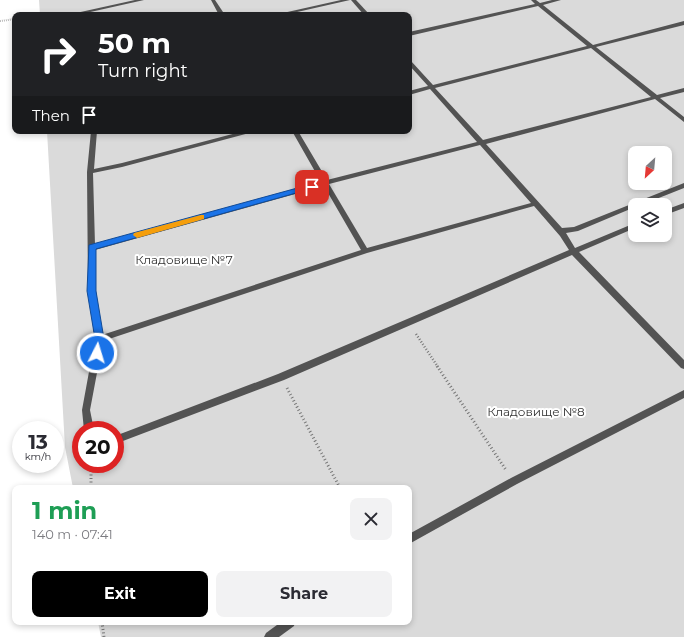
<!DOCTYPE html>
<html lang="en">
<head>
<meta charset="utf-8">
<style>
	body { margin:0; font-family:Montserrat,sans-serif; background:#f2f2f3; color:#2b2b33; height:100vh; display:flex; flex-direction:column; font-size:15px; white-space:nowrap }
	* { box-sizing:border-box; margin:0 }
	p { font-size:13px; color:#7c7c81 }
	.icon { flex:none; width:22px; height:22px; fill:none; stroke:currentColor; stroke-width:2; stroke-linecap:round; stroke-linejoin:round }
	.map { position:relative; flex:1; overflow:hidden }
	.side { position:absolute; left:12px; top:485px; width:400px; height:140px; display:flex; flex-direction:column; background:#fff; border-radius:8px; box-shadow:0 2px 6px #0003 }
	.side>* { flex:none }
	.guide { position:absolute; left:12px; top:12px; width:400px; height:122px; border-radius:8px; box-shadow:0 2px 6px #0003; background:#202124; color:#fff; overflow:hidden }
	.needle { width:26px; rotate:206deg }
	.tools { position:absolute; left:628px; top:146px; display:grid; gap:8px }
	.tools a { display:grid; place-items:center; width:44px; height:44px; border-radius:8px; background:#fff; box-shadow:0 2px 6px #0003; font-size:20px }
	.speed { position:absolute; left:12px; top:421px; display:flex; gap:8px; font-size:20px; font-weight:700; text-align:center }
	.speed>* { display:grid; place-content:center; width:52px; height:52px; border-radius:50%; background:#fff; box-shadow:0 2px 6px #0003; line-height:1 }
	.speed small { font-size:10px; font-weight:400 }
	.speed .limit { border:6px solid #d22; background:#fff; color:#111 }
	.pin { position:absolute; display:grid; place-items:center; width:34px; height:34px; color:#fff; margin:-17px; border-radius:8px; box-shadow:0 2px 6px #0006 }
	.me { position:absolute; width:44px; margin:-22px; rotate:5deg; stroke-linejoin:round; filter:drop-shadow(0 0 3px #0008) }
	.turn { display:flex; align-items:center; gap:14px; height:84px; padding:0 20px; font-size:18px }
	.turn .icon { width:52px; height:52px; stroke-width:2.5 }
	.turn b { display:block; font-size:28px; line-height:34px }
	.then { display:flex; align-items:center; height:38px; padding:0 20px; background:#0003; gap:8px; font-size:15px }
	.round { display:grid; place-items:center; flex:none; width:42px; height:42px; border-radius:8px; background:#f2f2f3 }
	.overview { display:flex; align-items:center; justify-content:space-between; height:68px; padding:0 20px }
	h1 { font-size:24px; font-weight:700; line-height:30px; color:#1e9e55 }
	.button { display:flex; gap:8px; margin-top:auto; padding:8px 20px }
	.button a { flex:1; height:46px; border-radius:8px; background:#000; color:#fff; font-size:16px; font-weight:700; line-height:46px; text-align:center }
	.button a+a { background:#f2f2f3; color:#2b2b33 }
	.map>svg:first-child { display:block }
	.green { fill:#dadada; fill-rule:evenodd }
	.lines { fill:none; stroke-linecap:round; stroke-linejoin:round }
	.path-far2 { stroke:#757575; stroke-width:2; stroke-dasharray:0.5 1.5; stroke-linecap:butt }
	.path-far1 { stroke:#757575; stroke-width:2.5; stroke-dasharray:1 2; stroke-linecap:butt }
	.path { stroke:#757575; stroke-width:3; stroke-dasharray:1 2.5; stroke-linecap:butt }
	.service { fill:#535353; fill-rule:evenodd }
	.route { fill:#1a73e8; stroke:#114b97 }
	.slow { fill:#f59e0b }
	.labels { text-anchor:middle; stroke-width:4; stroke-linejoin:round; paint-order:stroke }
	.park-label { font-size:12px; fill:#313131; stroke:#fff }
</style>
</head>
<body>
<div class="map">
<svg width="684" height="637" viewBox="0 0 684 637">
	<rect width="100%" height="100%" fill="#fff"/>
	<!-- green -->
	<path class="green" d="M39,0H684V637H101L98,622H409V488H73L65,447L47,131H409V15H40ZM635,153H665V183H635ZM635,205H665V235H635ZM81,430H115V464H81Z"/>
	<g class="lines">
		<!-- path-far2 -->
		<polyline class="path-far2" points="0,21 15,19"/>
		<!-- path-far1 -->
		<polyline class="path-far1" points="416,334 438,367"/>
		<!-- path -->
		<g class="path">
			<polyline points="437,366 506,470"/>
			<polyline points="287,388 340,488"/>
			<polyline points="91,464 91,488"/>
			<polyline points="102,622 104,637"/>
		</g>
		<!-- service -->
		<g class="service">
			<polygon points="135,0 144,0 77,15 67,15"/>
			<polygon points="211,0 215,0 225,15 219,15"/>
			<polygon points="341,0 350,0 284,15 274,15"/>
			<polygon points="351,0 356,0 370,15 364,15"/>
			<path d="M531,0H536L540,3L552,0H561L543,5L593,45L684,21V25L596,47L657,95L684,88V92L660,98L684,117V122L655,99L486,144L562,228L574,227L684,183V188L641,205H635V207L578,231L566,233L575,248L635,223V228L579,252L684,360V369L681,368L572,255L284,380L115,444V436L278,374L569,250L560,236L534,206L367,253L103,341L90,410L94,430H84L82,410L95,339L88,291L87,172L91,131H97L94,169L122,163L244,131H254L253,132L122,167L93,173L95,245L321,182L292,131H298L327,180L477,142L430,89L409,95V91L428,86L409,65V60L411,61L433,85L587,46L538,6L409,36V32L535,4ZM591,48L651,97L483,140L435,88ZM480,145L531,203L367,248L329,184ZM324,186L361,250L102,335L96,291L95,250Z"/>
			<polygon points="684,203 684,208 665,215 665,210"/>
			<polygon points="684,390 684,398 517,484 409,544 409,534 511,478"/>
			<polygon points="281,622 295,622 294,626 279,637 264,637 266,633"/>
		</g>
	</g>
	<!-- route -->
	<polygon class="route" points="312,184 314,185 314,188 96,249 96,291 104,339 100,356 93,356 92,353 95,339 87,291 89,245"/>
	<!-- slow -->
	<polygon class="slow" points="201,215 204,215 204,219 137,238 133,235 134,233"/>
	<g class="labels">
		<!-- park labels -->
		<g class="park-label">
			<text x="184" y="264">Кладовище №7</text>
			<text x="536" y="416">Кладовище №8</text>
		</g>
	</g>
</svg>
<div class="tools">
<a><svg class="needle" viewBox="-14 -14 28 28"><path d="M0-13l5 13h-10z" fill="#e53935"/><path d="M0 13l5-13h-10z" fill="#7c7c81"/></svg></a>
<a><svg class="icon" aria-label="layers" viewBox="0 0 24 24"><path d="M12 4l9 5-9 5-9-5zM3 14l9 5 9-5"/></svg></a>
</div>
<div class="speed"><div>13<small>km/h</small></div><div class="limit">20</div></div>
<div class="pin" style="left:312px;top:187px;background:#d93025"><svg class="icon" aria-label="arrive" viewBox="0 0 24 24"><path d="M6 21V4h12l-3 4 3 4H6"/></svg></div>
<svg class="me" style="left:97px;top:353px" viewBox="-20 -20 40 40"><circle r="17" fill="#1a73e8" stroke="#fff" stroke-width="3"/><path d="M0-11L8 9 0 5-8 9z" fill="#fff"/></svg>
<div class="guide">
<div class="turn"><svg class="icon" aria-label="right" viewBox="0 0 24 24"><path d="M7 20v-9h11M14 6l5 5-5 5"/></svg><div><b>50 m</b>Turn right</div></div>
<div class="then">Then<svg class="icon" aria-label="arrive" viewBox="0 0 24 24"><path d="M6 21V4h12l-3 4 3 4H6"/></svg></div>
</div>
<section class="side">
<div class="overview"><div><h1>1 min</h1><p>140 m · 07:41</p></div><a class="round"><svg class="icon" aria-label="close" viewBox="0 0 24 24"><path d="M6 6l12 12M18 6L6 18"/></svg></a></div>
<div class="button"><a>Exit</a><a>Share</a></div>
</section>
</div>
</body>
</html>
